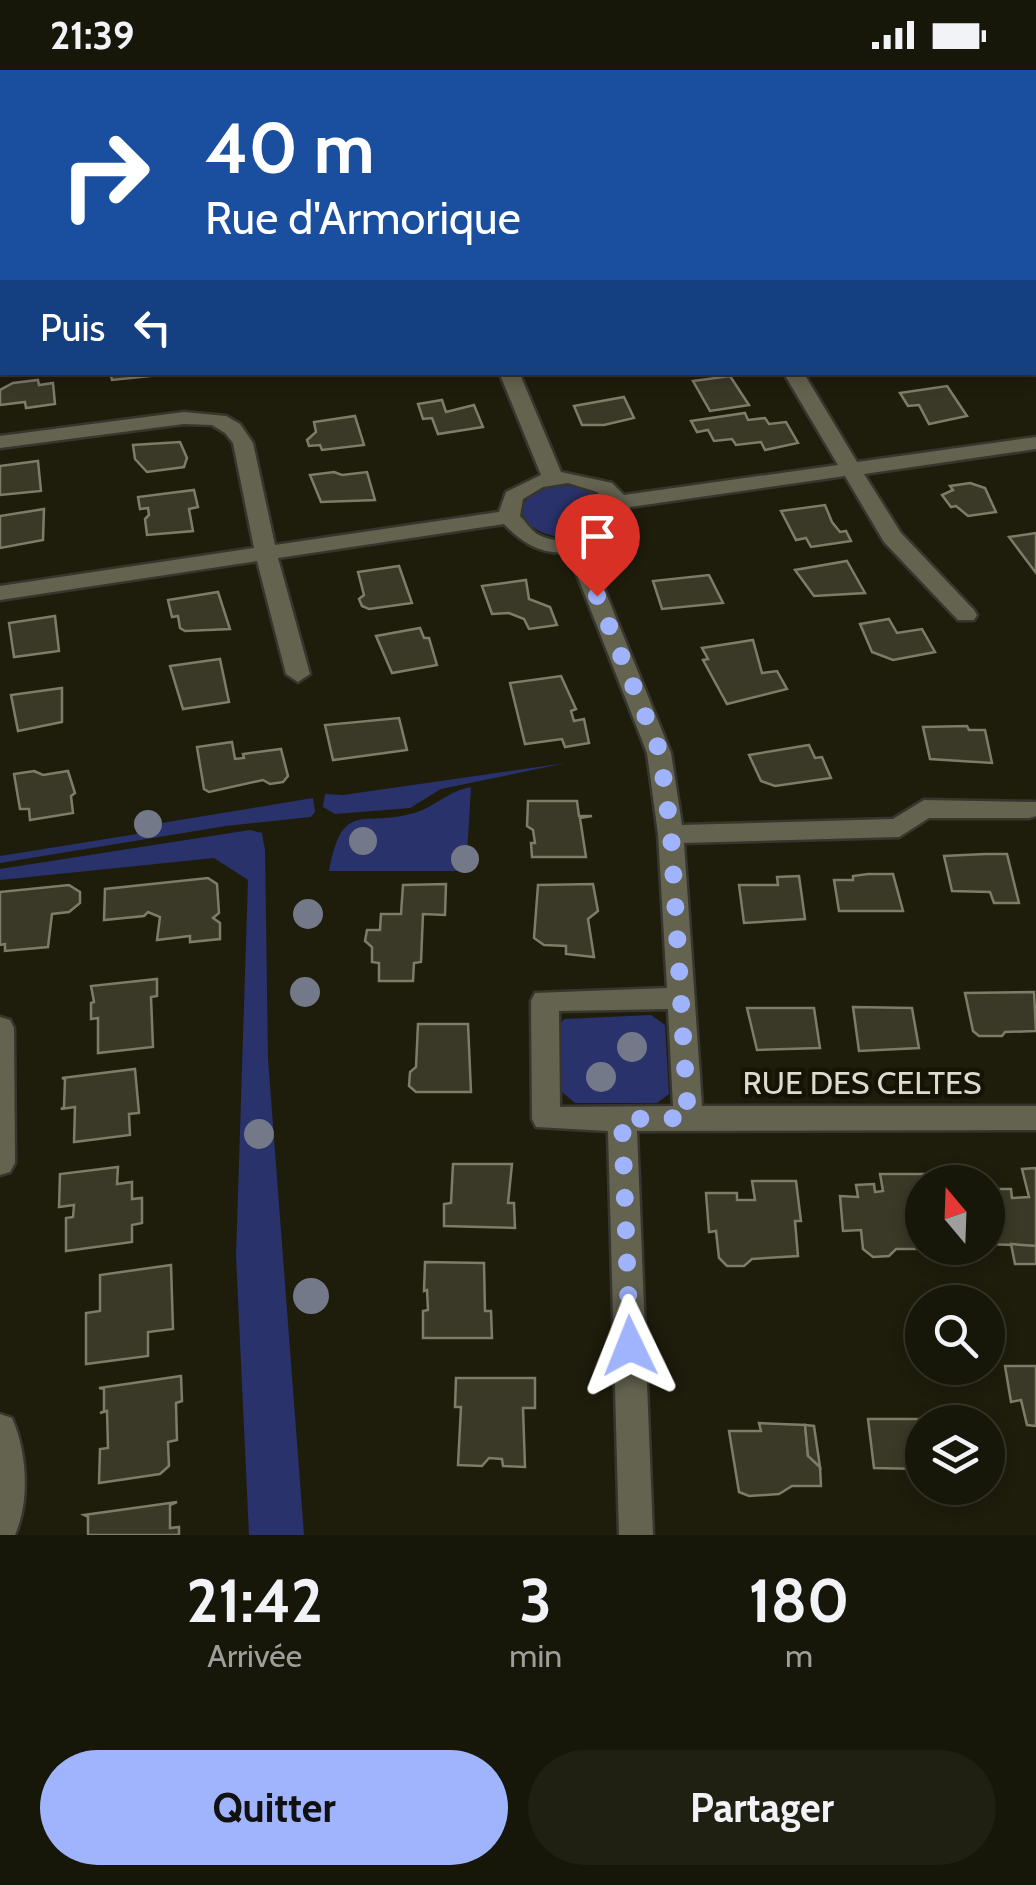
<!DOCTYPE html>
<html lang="fr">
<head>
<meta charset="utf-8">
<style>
	body { margin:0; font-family:Cabin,sans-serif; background:#1f1f12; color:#f1f3f6; height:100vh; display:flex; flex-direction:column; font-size:38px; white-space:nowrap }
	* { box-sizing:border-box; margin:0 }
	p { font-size:32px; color:#9e9f9c }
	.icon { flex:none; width:55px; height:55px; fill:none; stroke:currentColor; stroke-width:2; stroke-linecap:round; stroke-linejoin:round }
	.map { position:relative; height:1465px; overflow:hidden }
	.sheet { display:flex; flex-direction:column; background:#161609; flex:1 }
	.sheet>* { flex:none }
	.top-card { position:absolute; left:0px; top:0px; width:1038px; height:305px; box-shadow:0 5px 15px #0003,0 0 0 2px #35352a; background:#1a4fa0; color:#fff; overflow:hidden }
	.needle { width:65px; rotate:341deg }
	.tools { position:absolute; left:905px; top:1095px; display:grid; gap:20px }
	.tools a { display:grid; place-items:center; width:100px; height:100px; border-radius:50%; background:#161609; box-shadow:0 5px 15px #0003,0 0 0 2px #35352a; font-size:50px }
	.pin { position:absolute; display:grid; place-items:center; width:85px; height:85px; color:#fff; margin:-102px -42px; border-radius:50% 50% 50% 0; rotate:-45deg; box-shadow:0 0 10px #0007 }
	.pin .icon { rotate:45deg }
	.me { position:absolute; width:110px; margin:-55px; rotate:358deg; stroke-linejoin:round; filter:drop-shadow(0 0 8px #0008) }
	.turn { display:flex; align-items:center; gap:35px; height:210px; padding:0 40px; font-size:45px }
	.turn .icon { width:130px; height:130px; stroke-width:2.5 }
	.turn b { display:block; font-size:70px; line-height:85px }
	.then { display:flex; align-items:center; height:95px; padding:0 40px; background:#0003; gap:20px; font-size:38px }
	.eta { display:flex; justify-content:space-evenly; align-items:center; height:170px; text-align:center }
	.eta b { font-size:60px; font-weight:800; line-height:70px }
	.cta { display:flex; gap:20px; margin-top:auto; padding:20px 40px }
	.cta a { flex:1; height:115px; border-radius:60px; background:#a0b3fd; color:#111; font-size:40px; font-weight:800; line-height:115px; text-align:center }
	.cta a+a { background:#1f1f12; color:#f1f3f6 }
	.status { display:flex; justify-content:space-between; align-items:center; height:70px; padding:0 50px; background:#161609; direction:ltr }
	.status svg { height:28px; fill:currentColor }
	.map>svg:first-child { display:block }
	.green { fill:#29326a }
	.building { fill:#3a3927; stroke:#7c7c67; stroke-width:2.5 }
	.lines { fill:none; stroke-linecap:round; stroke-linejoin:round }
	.minor-casing { stroke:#36362e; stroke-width:5 }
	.minor { fill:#646350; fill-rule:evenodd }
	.tree { fill:#737989 }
	.route { stroke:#a0b3fd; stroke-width:18; stroke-dasharray:0 32.4 }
	.labels { text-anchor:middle; stroke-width:9; stroke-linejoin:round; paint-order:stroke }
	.street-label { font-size:32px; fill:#dbdbcf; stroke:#151404 }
</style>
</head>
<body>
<div class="status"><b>21:39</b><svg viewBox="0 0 49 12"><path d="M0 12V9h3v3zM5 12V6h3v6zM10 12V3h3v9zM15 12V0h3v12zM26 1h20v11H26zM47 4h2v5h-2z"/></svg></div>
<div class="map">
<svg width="1036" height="1465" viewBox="0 0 1036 1465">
	<rect width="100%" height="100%" fill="#1e1d0c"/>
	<!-- green -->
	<g class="green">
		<path d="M553,415C573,415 587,417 603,430L605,447C585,474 541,473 521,446L520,438L531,424Z"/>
		<polygon points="566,693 441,719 410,738 335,744 323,737 325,724 343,725"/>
		<path d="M471,717L466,801H329C343,728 363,758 414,743C435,737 448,721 471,717Z"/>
		<polygon points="313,728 315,742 311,747 226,756 0,793 0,786 137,764 137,757"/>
		<polygon points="250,760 262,763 265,780 268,989 304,1465 249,1465 236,1186 248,810 214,788 0,810 0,799"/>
		<polygon points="651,945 665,955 669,1024 657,1033 575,1033 562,1022 558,957 564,949"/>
	</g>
	<!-- building -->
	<g class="building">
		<polygon points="110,302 179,302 179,303 112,310"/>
		<polygon points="730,306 749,335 710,341 693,311"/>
		<polygon points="38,310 39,315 53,313 55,334 26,338 25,332 0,335 0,320 13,313"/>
		<polygon points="947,316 967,346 929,354 919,335 908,336 900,323"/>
		<polygon points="624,327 634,348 604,355 582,355 574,336"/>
		<polygon points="442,330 446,342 474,335 483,357 438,364 432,348 423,349 418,334"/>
		<polygon points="745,343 748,350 765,348 769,354 786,352 798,373 765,380 761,372 736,375 732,369 714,371 708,360 697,362 691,351"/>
		<polygon points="355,346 364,375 322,380 320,375 309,376 307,370 316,362 314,352"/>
		<polygon points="180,372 187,388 184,397 147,402 135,389 133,375"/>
		<polygon points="38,391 41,421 0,425 0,396"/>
		<polygon points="334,402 342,405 367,402 375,430 321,432 310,405"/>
		<polygon points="970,413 985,418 996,442 968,446 956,436 951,437 942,425 953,420 950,416"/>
		<polygon points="194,420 198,437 189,439 193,461 147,465 145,449 149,445 148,438 140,439 138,427"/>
		<polygon points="825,435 832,452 840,462 846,461 851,471 811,477 806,468 796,470 781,441"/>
		<polygon points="44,439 43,470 0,478 0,446"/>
		<polygon points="1036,463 1036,503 1009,467"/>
		<polygon points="847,491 865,523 814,526 795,500"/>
		<polygon points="399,496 412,533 369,539 362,536 359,529 364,525 358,502"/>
		<polygon points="709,505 723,533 662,539 653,511"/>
		<polygon points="526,510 529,529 550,537 557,555 529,559 524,549 509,543 492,544 482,516"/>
		<polygon points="218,522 230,559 185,561 180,558 178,546 172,547 168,530"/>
		<polygon points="55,546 59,581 14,587 9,553"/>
		<polygon points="889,549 897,563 922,559 935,582 893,590 872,582 860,554"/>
		<polygon points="420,558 424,568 429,568 437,595 392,603 376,566"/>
		<polygon points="753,570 762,603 777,601 787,619 727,634 703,590 708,589 702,578"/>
		<polygon points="220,589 229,632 183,639 170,596"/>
		<polygon points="561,606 576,639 571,641 574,651 584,649 589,673 565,677 562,669 525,674 510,613"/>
		<polygon points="62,618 62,652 18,661 11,625"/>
		<polygon points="399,648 407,680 333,690 325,655"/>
		<polygon points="967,656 969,660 985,660 992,693 930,689 923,657"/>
		<polygon points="232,672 235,689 244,688 243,684 281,679 288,706 283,712 270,714 263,710 209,722 204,719 197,677"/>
		<polygon points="809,675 815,688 822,687 831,708 775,716 761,711 749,685"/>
		<polygon points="34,701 43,705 68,701 75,723 71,726 73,743 30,750 29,739 20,739 14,704"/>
		<polygon points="528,731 577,731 579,746 592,746 580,748 586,787 532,787 531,773 535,773 533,760 527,756"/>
		<polygon points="985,784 1007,784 1019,833 994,833 990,822 952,821 944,786"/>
		<polygon points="868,804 893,804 903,841 839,841 834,810 853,810 853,806"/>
		<polygon points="799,806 805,849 744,853 739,815 778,815 777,807"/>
		<polygon points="208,808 217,814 219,843 213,848 220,853 220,869 190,872 190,866 157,870 160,847 148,842 144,846 104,850 105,819"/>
		<polygon points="446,814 445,845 423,844 421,892 414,893 413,911 379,911 379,893 372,892 372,877 365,871 367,860 380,860 381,844 401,844 403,815"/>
		<polygon points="593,814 598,841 588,849 594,887 566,884 566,876 544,875 534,868 538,815"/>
		<polygon points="69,815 80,822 80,833 69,842 52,844 48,877 5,881 5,874 0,875 0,822"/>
		<polygon points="157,909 157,926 151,927 153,977 98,983 98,948 91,949 91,933 94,932 91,916"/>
		<polygon points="1034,922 1036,961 1005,962 1002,966 979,966 973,961 965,923"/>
		<polygon points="853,937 912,938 919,978 859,981"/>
		<polygon points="747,938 814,938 820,978 757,980"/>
		<polygon points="418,954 468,954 471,1022 416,1022 409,1016 410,1002 416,997"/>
		<polygon points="135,999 139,1043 129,1044 130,1065 74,1072 75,1037 61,1039 64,1037 65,1009 62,1008"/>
		<polygon points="453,1094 512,1094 508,1133 514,1133 515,1158 444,1156 444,1134 451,1133"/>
		<polygon points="118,1097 117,1114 132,1112 132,1129 142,1128 142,1153 132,1155 132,1172 66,1181 66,1148 73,1147 74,1135 59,1137 60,1104"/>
		<polygon points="1036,1098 1036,1176 988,1174 988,1119 1011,1119 1012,1128 1029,1127 1022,1099"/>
		<polygon points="880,1104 929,1104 930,1112 922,1112 921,1174 916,1179 896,1179 889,1186 873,1187 863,1179 861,1160 843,1161 840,1126 858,1127 856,1115 874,1114 875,1122 883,1121"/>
		<polygon points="752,1111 796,1111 801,1151 795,1151 798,1186 752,1189 744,1196 727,1196 719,1188 716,1161 709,1162 706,1123 737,1123 737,1130 755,1130"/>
		<polygon points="1011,1174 1036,1176 1036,1194 1015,1194"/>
		<polygon points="425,1192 484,1193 485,1241 491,1241 492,1268 423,1268 423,1241 428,1240 427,1220 424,1221"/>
		<polygon points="171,1195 173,1259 148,1262 148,1286 86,1294 86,1243 100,1241 100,1205"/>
		<polygon points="1005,1296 1036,1296 1036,1356 1027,1355 1021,1330 1011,1332"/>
		<polygon points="181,1306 182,1331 176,1333 177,1370 168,1372 169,1396 160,1404 99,1413 100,1379 108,1378 107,1341 100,1343 104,1341 104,1319 99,1318"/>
		<polygon points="456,1308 535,1308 535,1338 523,1338 525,1397 503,1396 502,1389 489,1388 482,1396 458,1395 461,1337 455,1337"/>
		<polygon points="868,1349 953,1349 954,1352 922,1352 922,1399 874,1398"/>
		<polygon points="759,1353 805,1355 808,1386 820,1397 821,1416 792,1416 779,1424 749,1426 739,1422 729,1361 761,1361"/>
		<polygon points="805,1355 814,1356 820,1397 808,1386"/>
		<polygon points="177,1432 170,1435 170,1458 179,1457 179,1465 88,1465 88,1447 84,1445"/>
	</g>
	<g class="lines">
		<!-- minor casing -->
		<g class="minor-casing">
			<g id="minor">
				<rect x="134" y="0" width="16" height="2"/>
				<polygon points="875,0 893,0 894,2 877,2"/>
				<polygon points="2,55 2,65 0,66 0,56"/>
				<rect x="1035" y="119" width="1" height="11"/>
				<path d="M499,302H519L561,402L612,413L624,425L838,395L783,302H803L857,392L1036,367V379L864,404L901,463L974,540L977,545L974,550H958L884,472L845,406L630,437C628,461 609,470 588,479L671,683L682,755L893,749L924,730L1036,732V746L1029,748H929L899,767L684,773L702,1036H1036V1060L637,1061L653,1465H619L608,1061L536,1057L532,1049L531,931L535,923L667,918L658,764L647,683L568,482C541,485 522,473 504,454L278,488L310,604L298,612L286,604L257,491L0,530V516L254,478L233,373L225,363L212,355L184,354L0,378V366L184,342L226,346L240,354L253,373L275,475L499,442L506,422L541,405ZM568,413L597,422L609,434C606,464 564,480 537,464C531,460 525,451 520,446L523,429L543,417ZM668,939L673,1036L560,1037L559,941Z"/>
				<polygon points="0,947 10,950 14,958 15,1093 10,1102 0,1105"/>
				<path d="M0,1344L12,1348C27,1382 30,1430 15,1465H0Z"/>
			</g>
		</g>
		<!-- minor -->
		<use href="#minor" class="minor"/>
	</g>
	<!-- trees -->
	<g class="tree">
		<circle cx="148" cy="754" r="14"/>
		<circle cx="363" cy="771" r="14"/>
		<circle cx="465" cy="789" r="14"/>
		<circle cx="308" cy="844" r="15"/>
		<circle cx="305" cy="922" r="15"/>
		<circle cx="632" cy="977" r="15"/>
		<circle cx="601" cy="1007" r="15"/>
		<circle cx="259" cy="1064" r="15"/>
		<circle cx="311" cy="1226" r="18"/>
	</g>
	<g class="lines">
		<!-- route -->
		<polyline class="route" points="597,526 660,682 671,764 688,1048 622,1049 630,1276"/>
	</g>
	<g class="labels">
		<!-- street labels -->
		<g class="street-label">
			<text x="862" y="1024">RUE DES CELTES</text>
		</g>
	</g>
</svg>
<div class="tools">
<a><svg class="needle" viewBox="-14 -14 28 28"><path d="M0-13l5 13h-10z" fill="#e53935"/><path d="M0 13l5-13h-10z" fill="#9e9f9c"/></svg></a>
<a><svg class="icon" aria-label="search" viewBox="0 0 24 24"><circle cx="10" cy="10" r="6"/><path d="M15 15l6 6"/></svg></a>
<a><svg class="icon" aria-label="layers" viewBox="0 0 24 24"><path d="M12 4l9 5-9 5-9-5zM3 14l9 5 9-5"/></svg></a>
</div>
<div class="pin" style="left:597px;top:526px;background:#d93025"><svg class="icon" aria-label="arrive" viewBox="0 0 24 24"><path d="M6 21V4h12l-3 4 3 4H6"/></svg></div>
<svg class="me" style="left:630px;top:1276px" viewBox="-20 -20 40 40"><path d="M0-17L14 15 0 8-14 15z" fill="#a0b3fd" stroke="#fff" stroke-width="4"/></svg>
<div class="top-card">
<div class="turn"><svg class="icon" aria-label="right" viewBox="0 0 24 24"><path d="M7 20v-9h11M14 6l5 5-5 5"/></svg><div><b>40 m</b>Rue d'Armorique</div></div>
<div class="then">Puis<svg class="icon" aria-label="left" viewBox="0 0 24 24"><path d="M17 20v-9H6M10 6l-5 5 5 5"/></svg></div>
</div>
</div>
<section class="sheet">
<div class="eta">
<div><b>21:42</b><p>Arrivée</p></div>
<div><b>3</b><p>min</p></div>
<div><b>180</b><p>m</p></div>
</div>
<div class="cta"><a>Quitter</a><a>Partager</a></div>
</section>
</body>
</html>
